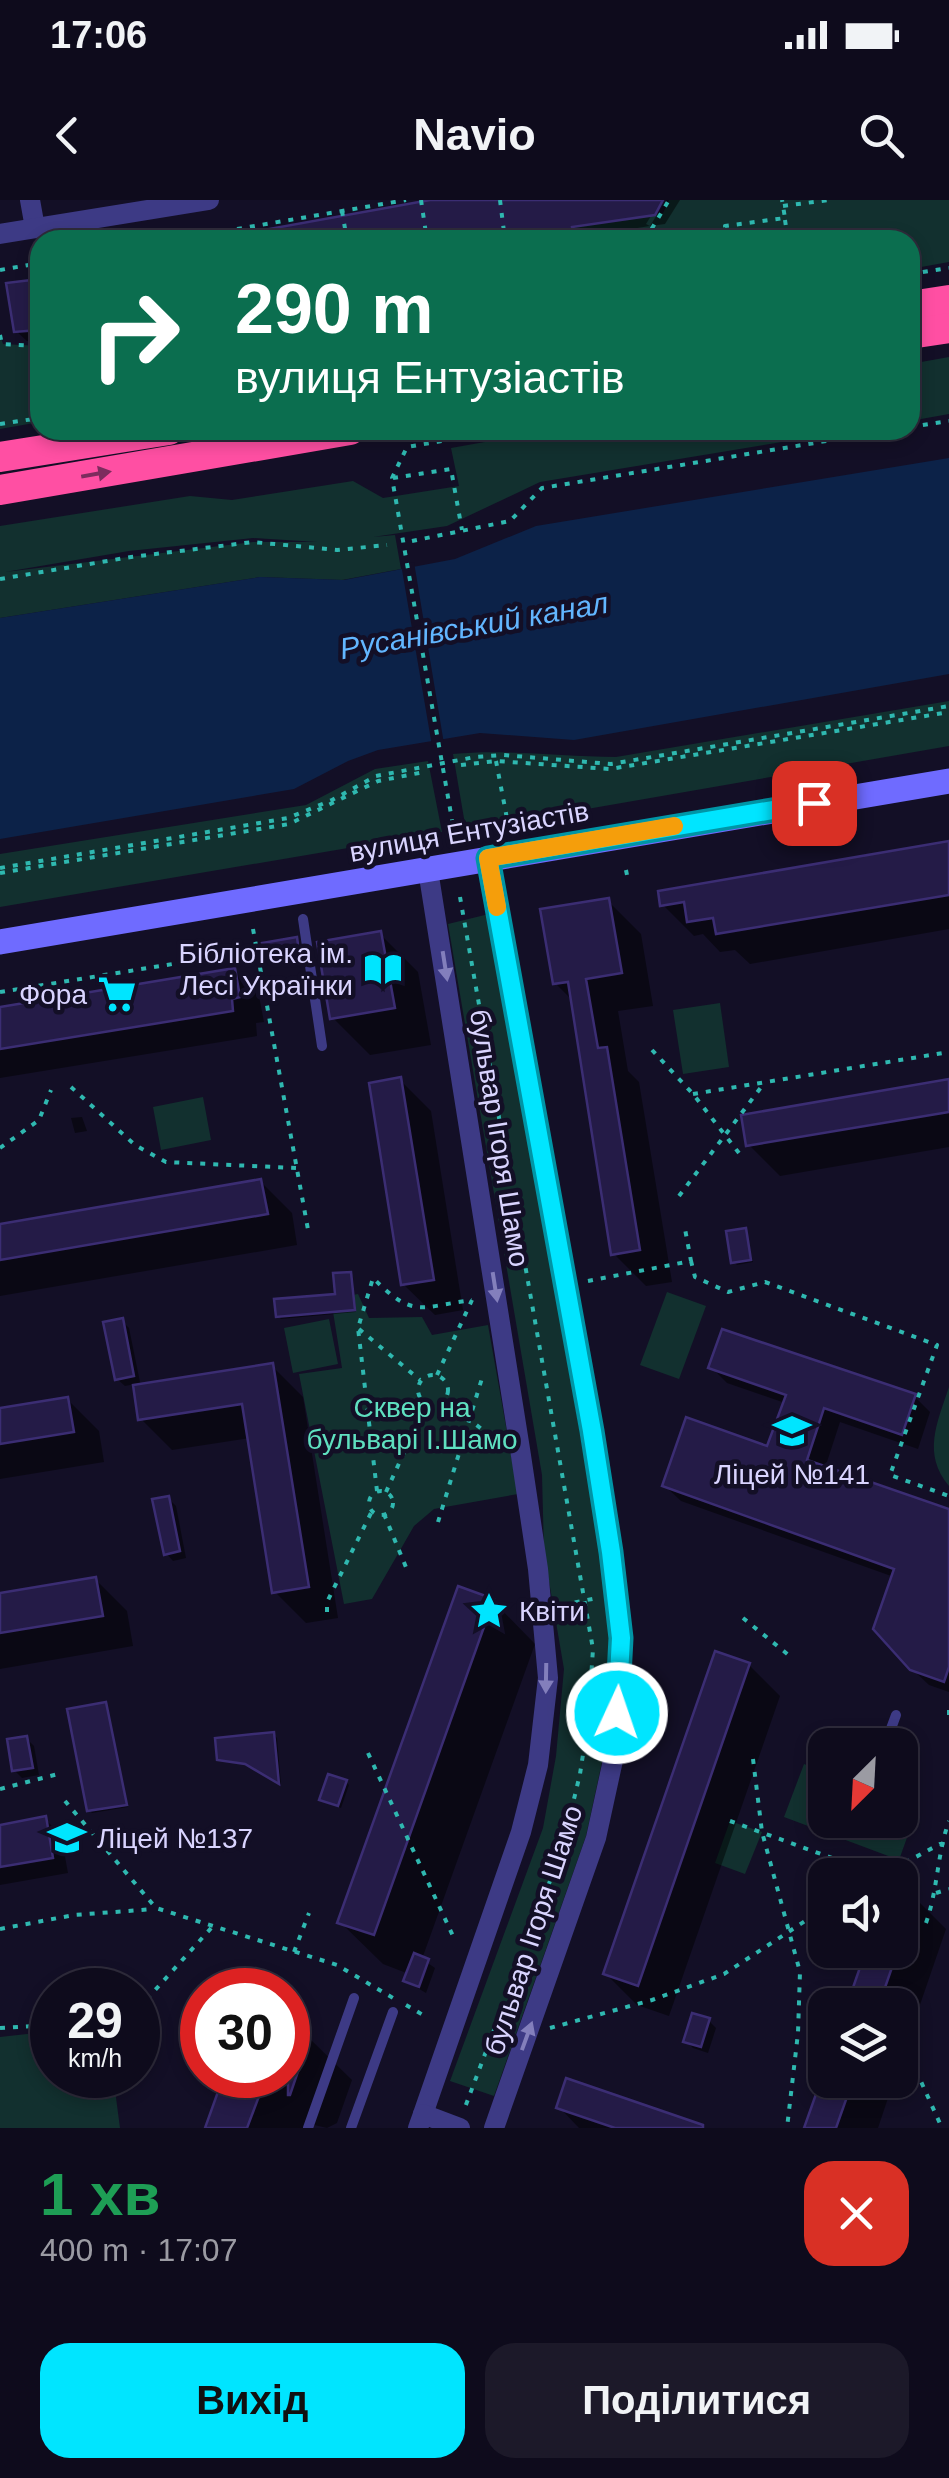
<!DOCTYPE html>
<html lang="uk">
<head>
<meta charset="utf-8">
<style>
	body { margin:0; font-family:Helvetica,sans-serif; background:#1c1929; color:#f1f3f6; height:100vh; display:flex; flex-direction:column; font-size:38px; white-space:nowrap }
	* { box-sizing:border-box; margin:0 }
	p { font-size:32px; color:#9b9ba3 }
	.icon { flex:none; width:55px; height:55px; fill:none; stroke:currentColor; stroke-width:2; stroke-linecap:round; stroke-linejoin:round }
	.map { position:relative; height:1928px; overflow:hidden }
	.side { display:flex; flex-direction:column; background:#0e0b1c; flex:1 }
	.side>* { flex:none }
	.hud { position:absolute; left:30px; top:30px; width:890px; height:210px; border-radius:30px; box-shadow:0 5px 15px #0003,0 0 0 2px #2e2b3b; background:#0b6e4f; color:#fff; overflow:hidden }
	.needle { width:65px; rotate:204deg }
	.fabs { position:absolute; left:808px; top:1528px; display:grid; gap:20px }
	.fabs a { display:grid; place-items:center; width:110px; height:110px; border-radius:20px; background:#0e0b1c; box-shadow:0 5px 15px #0003,0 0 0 2px #2e2b3b; font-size:50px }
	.speed { position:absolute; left:30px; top:1768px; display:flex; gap:20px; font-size:50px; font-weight:700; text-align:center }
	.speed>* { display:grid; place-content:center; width:130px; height:130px; border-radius:50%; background:#0e0b1c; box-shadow:0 5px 15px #0003,0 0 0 2px #2e2b3b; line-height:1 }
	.speed small { font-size:25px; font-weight:400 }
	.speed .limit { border:15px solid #d22; background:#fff; color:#111 }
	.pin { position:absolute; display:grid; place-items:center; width:85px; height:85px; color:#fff; margin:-42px; border-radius:20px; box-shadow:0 5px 15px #0006 }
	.me { position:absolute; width:110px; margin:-55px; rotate:3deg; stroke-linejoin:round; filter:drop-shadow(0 0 8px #0008) }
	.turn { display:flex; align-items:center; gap:35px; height:210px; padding:0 40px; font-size:45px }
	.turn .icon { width:130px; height:130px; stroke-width:2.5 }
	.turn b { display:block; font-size:70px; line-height:85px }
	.round { display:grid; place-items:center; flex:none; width:105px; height:105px; border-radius:30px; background:#1c1929 }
	.summary { display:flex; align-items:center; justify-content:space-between; height:170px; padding:0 40px }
	h1 { font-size:60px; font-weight:800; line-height:75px; color:#1e9e55 }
	.cta { display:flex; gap:20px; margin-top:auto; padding:20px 40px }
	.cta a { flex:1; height:115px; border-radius:30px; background:#00e5ff; color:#111; font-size:40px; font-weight:800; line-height:115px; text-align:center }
	.cta a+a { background:#1c1929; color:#f1f3f6 }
	.status { display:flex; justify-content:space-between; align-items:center; height:70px; padding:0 50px; background:#0e0b1c; direction:ltr }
	.status svg { height:28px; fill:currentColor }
	header { display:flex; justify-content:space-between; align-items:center; height:130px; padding:0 40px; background:#0e0b1c; font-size:45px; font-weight:800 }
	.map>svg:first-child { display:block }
	.green { fill:#12302f; fill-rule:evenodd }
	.water { fill:#0c2248 }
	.pier { fill:#130f26 }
	.shadow { fill:#0007 }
	.building { fill:#241b47; stroke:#3b2d73; stroke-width:2.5 }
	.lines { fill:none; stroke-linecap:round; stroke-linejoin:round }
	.path { stroke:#2fb8b0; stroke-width:4; stroke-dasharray:5 8; stroke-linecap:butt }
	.lane { stroke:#3d3a85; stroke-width:10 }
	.street { stroke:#3d3a85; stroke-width:20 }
	.secondary { stroke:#6f6bff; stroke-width:25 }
	.highway { stroke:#ff4fa3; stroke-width:30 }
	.oneway { fill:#7d2c5e }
	.oneway2 { fill:#837fbc }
	.route-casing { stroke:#0095a6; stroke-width:25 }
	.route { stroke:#00e5ff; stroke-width:18 }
	.slow { stroke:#f59e0b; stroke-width:18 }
	.labels { text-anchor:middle; stroke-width:9; stroke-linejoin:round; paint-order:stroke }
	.street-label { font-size:28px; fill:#d9d4ff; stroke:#130f26 }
	.poi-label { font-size:28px; fill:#d9d4ff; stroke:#130f26; text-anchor:end }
	.park-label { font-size:28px; fill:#5fe0c0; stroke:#130f26 }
	.water-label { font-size:30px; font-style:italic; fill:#62b6ff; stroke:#130f26 }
</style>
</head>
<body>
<div class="status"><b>17:06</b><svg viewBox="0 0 49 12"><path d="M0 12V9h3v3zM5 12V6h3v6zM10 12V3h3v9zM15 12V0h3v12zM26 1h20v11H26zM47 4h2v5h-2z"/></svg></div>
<header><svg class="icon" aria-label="back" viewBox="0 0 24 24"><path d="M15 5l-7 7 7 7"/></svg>Navio<svg class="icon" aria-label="search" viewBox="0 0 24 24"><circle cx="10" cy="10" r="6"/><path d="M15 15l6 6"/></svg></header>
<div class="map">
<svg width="949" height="1928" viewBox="0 0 949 1928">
	<rect width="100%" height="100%" fill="#130f26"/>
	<!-- green -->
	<g class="green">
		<polygon points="669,0 949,0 949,62 910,69 910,40 574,40 573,25 663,13"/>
		<polygon points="0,135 3,144 40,146 40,222 0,229"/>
		<polygon points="949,157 949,214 910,221 910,164"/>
		<path d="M552,230H855L540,282L447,326L373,337L395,335L401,369L342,380L260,377L0,418V326L190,296L232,300L353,281L383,298L459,286L451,248ZM253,338L317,342H253L5,372L129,351Z"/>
		<path d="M949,501V546L466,630L453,554C507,549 561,557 616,557Z"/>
		<polygon points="428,561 442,632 0,707 0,654 306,605 375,569"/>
		<polygon points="489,714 601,1354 611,1440 605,1548 586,1636 494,1896 450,1881 543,1628 556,1556 564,1469 544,1352 542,1275 448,724"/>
		<polygon points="720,803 729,867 683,874 673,810"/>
		<polygon points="203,897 211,940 161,950 153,907"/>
		<polygon points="667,1092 706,1106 679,1179 640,1165"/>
		<polygon points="358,1094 369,1118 422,1117 432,1135 488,1125 518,1294 434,1309 414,1326 372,1399 344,1404 299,1174 342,1168 331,1099"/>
		<polygon points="329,1119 338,1164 293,1173 284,1128"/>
		<path d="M949,1187V1286C922,1254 937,1223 949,1187Z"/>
		<polygon points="804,1564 825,1572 825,1620 900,1620 900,1600 918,1607 899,1660 784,1617"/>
		<polygon points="730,1621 762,1632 745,1674 715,1663"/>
		<polygon points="45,1832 52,1833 52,1875 118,1875 115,1890 120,1928 0,1928 0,1837"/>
	</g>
	<!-- water -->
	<polygon class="water" points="949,258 949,474 574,540 480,533 378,550 348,561 294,589 0,639 0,418 260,377 344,380 455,359 536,326"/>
	<!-- pier -->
	<polygon class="pier" points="414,362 444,544 432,546 401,364"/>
	<!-- shadow -->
	<g class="shadow">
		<polygon points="451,0 661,0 646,24 650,26 581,37 582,40 223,40"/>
		<polygon points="666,0 680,0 665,24 650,26"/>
		<polygon points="40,69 40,140 27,141 16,131 34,82 33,70"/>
		<polygon points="949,644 949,729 750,764 735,750 720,752 703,734 694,736 663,705"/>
		<polygon points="608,701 641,734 653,806 618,811 628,871 639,882 672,1082 646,1086 613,1053 574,802 555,783"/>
		<polygon points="380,734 418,772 431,845 370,855 333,818"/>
		<polygon points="296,740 303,747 305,759 274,764 267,757"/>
		<polygon points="234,771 259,796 264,822 256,823 257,836 0,878 0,810"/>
		<polygon points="400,880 431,911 463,1110 435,1115 403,1084"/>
		<polygon points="949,881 949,947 780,976 749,945"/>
		<polygon points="82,917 87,931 75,933 71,918"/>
		<polygon points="260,981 292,1013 297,1045 0,1096 0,1026"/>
		<polygon points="745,1031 753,1062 737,1065 734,1062"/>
		<polygon points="350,1074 353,1077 356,1112 281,1119 278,1116 337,1096"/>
		<polygon points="122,1121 129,1128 141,1187 272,1166 303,1197 338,1418 306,1423 275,1392 250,1238 172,1250 141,1219 135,1184 125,1186 117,1179"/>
		<polygon points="711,1167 914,1196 930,1212 918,1249 840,1222 825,1268 949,1311 949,1492 929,1485 912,1469 894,1377 681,1301 665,1286 768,1249 785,1203 727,1183"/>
		<polygon points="68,1200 99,1231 104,1262 0,1279 0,1211"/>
		<polygon points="168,1298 176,1306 186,1358 173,1361 166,1353"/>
		<polygon points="96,1380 127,1411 133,1446 0,1469 0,1396"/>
		<polygon points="493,1401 535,1444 422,1759 435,1768 426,1793 406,1781 409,1774 383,1764 340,1722"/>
		<polygon points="749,1465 780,1496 669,1816 637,1805 606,1774"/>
		<polygon points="105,1505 128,1607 92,1613 89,1610"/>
		<polygon points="274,1535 277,1538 281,1584 250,1566 220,1559"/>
		<polygon points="27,1539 34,1546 39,1575 22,1578 14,1570"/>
		<polygon points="346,1582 349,1585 341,1608 322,1599"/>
		<polygon points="45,1619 61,1635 68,1673 0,1685 0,1627"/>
		<polygon points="900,1692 915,1698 946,1729 900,1863 900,1805 849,1805 868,1750 900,1750"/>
		<polygon points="708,1820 716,1828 708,1853 693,1848 686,1841"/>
		<polygon points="288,1831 309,1838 352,1880 337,1923 327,1928 306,1923 305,1928 207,1928 226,1875 288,1875"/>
		<polygon points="825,1876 825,1880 894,1880 878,1928 807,1928"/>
		<polygon points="568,1881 703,1928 579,1928 559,1907"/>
	</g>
	<!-- building -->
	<g class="building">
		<polygon points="430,0 663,0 655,15 572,27 574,40 254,40 253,32"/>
		<polygon points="40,79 40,96 34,97 39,130 14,132 6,83"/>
		<polygon points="949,641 949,695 716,734 713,718 687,722 684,702 660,706 658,691"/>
		<polygon points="609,698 622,773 586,779 598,848 607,847 640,1050 611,1055 568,782 553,784 540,709"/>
		<polygon points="381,731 395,808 330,819 317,742"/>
		<polygon points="297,737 299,752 264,758 262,743"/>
		<polygon points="235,768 240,797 232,799 233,811 0,849 0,807"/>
		<polygon points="401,877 434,1080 401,1085 369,883"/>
		<polygon points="949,879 949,912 746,946 741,915"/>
		<polygon points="261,979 268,1014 0,1060 0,1024"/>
		<polygon points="746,1028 751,1060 731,1063 726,1031"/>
		<polygon points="351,1072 355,1110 276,1117 274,1099 335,1094 333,1073"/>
		<polygon points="123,1118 134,1176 115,1180 103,1122"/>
		<polygon points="722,1129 916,1194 902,1235 824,1208 807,1260 949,1309 949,1467 944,1482 910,1470 873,1429 894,1369 662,1286 686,1217 767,1246 786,1195 708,1168"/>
		<polygon points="273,1163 309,1387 272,1393 242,1204 138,1220 133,1185"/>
		<polygon points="68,1197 74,1232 0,1244 0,1208"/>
		<polygon points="169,1296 180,1351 164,1355 152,1299"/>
		<polygon points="96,1377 103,1416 0,1433 0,1393"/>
		<polygon points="458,1386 494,1399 374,1735 337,1723"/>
		<polygon points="715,1451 750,1463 638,1786 603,1774"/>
		<polygon points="106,1502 127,1605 87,1611 67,1509"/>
		<polygon points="274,1532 279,1584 245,1564 217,1560 215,1538"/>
		<polygon points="27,1536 33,1568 12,1571 7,1539"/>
		<polygon points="328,1574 347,1580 338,1606 319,1600"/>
		<polygon points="46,1616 53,1658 0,1667 0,1625"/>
		<polygon points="866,1750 898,1750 879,1805 847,1805"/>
		<polygon points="414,1753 429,1759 419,1787 403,1781"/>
		<polygon points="692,1813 710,1818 701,1847 683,1842"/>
		<polygon points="288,1828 310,1836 290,1895 288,1895"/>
		<polygon points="224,1875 267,1875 247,1928 205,1928"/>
		<polygon points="566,1878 703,1925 703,1928 615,1928 556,1908"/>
		<polygon points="821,1880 853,1880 836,1928 804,1928"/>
	</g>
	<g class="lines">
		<!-- path -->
		<g class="path">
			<polyline points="421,0 427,40"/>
			<polyline points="500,0 505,40"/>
			<polyline points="783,6 829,0"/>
			<polyline points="342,11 347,40"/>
			<polyline points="785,20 788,40"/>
			<polyline points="173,40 406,0"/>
			<polyline points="645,40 669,0"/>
			<polyline points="727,40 725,26 785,18 782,0"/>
			<polyline points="0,70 40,63"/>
			<polyline points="910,74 949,68"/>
			<polyline points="0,135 2,144 40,146"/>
			<polyline points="0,224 40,218"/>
			<polyline points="910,227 949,221"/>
			<polyline points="393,278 451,269 462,330"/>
			<polyline points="412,341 510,321 542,288 893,230"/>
			<polyline points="0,379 131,357 253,342 337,350 387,345"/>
			<polyline points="496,561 509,629"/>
			<polyline points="461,565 496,561 610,569 949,512"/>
			<polyline points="455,637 392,278 407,247 507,230"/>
			<polyline points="0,668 288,618 332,600 376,576 475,557 503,555 611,564 949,506"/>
			<polyline points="626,670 628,680"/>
			<polyline points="0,673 289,624 378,581 424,572"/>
			<polyline points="460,697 593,1449 588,1522 580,1574 562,1649 464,1910"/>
			<polyline points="253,729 309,1035"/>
			<polyline points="0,792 191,761 189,743"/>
			<polyline points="652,850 693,894 742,957"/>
			<polyline points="71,887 135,945 166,962 296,968"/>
			<polyline points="693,894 949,852"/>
			<polyline points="0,948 39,920 51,890"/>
			<polyline points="679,996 765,882"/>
			<polyline points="691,1061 695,1077 728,1092 765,1082 937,1145 890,1275 949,1296"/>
			<polyline points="588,1081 691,1061 685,1029"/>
			<polyline points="359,1129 420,1180"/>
			<circle cx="433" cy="1190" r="15"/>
			<polyline points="437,1175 472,1100"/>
			<polyline points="446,1201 493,1238"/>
			<path d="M377,1291L358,1128L373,1078C414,1119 419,1107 472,1100"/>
			<circle cx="381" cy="1303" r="12"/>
			<polyline points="386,1292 426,1204"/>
			<polyline points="384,1314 408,1372"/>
			<polyline points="438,1322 483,1175"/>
			<polyline points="562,1405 597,1398"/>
			<polyline points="327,1412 327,1402 372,1311"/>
			<polyline points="743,1418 791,1457"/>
			<polyline points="949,1510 949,1515"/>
			<polyline points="368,1553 453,1736"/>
			<polyline points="753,1559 762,1632 800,1772 798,1833 787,1928"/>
			<polyline points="0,1589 58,1574"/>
			<polyline points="65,1601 156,1708 337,1765 393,1798"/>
			<polyline points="730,1621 879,1675"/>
			<polyline points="882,1675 940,1644 949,1647"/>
			<polyline points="936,1693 949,1689"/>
			<path d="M926,1723C938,1689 937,1654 949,1621"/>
			<polyline points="0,1729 74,1715 154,1709"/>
			<polyline points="294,1752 309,1713"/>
			<polyline points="406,1805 423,1815"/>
			<polyline points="138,1809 213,1726"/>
			<polyline points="0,1828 52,1825"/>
			<polyline points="550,1828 652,1800 724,1774 825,1708"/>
			<polyline points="900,1835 942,1928"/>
		</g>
		<!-- lane -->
		<g class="lane">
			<polyline points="303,719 322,846"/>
			<polyline points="885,1545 896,1515"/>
			<polyline points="308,1928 354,1798"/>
			<polyline points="351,1928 393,1812"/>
		</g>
		<!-- street -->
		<g class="street">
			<polyline points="30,0 35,28"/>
			<polyline points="0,34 209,0"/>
			<polyline points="488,658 592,1231 621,1438 615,1551 596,1638 494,1928"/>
			<polyline points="423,1914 521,1632 538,1565 548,1478 538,1369 520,1249 428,670"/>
			<polyline points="418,1928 423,1914 460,1928"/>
		</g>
		<!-- secondary -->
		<polyline class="secondary" points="0,742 949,581"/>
		<!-- highway -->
		<g class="highway">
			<polyline points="910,106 949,100"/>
			<polyline points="910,134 949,128"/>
			<polyline points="0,257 169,230"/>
			<polyline points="0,290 350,230"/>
		</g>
	</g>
	<!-- one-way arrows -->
	<defs><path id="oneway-solid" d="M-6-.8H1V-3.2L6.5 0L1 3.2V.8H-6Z" transform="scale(2.5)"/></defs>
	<use class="oneway" href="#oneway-solid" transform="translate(96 274) rotate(-10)"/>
	<g class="oneway2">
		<use href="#oneway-solid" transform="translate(445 766) rotate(81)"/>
		<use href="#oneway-solid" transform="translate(495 1087) rotate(81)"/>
		<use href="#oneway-solid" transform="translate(546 1478) rotate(91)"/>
		<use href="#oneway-solid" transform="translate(527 1836) rotate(-70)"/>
	</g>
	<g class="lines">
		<!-- route casing -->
		<g class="route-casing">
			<polyline id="route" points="617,1513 621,1438 611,1352 592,1231 488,658 814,603"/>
		</g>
		<!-- route -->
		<use href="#route" class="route"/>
		<!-- slow -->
		<polyline class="slow" points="497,707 488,658 674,626"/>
	</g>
	<!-- icons -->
	<defs>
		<g id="library-bare" transform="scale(3)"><path d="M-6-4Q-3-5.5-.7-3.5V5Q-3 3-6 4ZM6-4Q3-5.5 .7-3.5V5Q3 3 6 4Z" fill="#00e5ff" stroke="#130f26" stroke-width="2.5" paint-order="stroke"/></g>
		<g id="supermarket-bare" transform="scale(3)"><path d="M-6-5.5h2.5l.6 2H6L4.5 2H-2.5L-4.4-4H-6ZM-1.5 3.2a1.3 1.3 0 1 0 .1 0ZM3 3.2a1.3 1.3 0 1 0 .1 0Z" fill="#00e5ff" stroke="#130f26" stroke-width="2.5" paint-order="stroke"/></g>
		<g id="school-bare" transform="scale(3)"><path d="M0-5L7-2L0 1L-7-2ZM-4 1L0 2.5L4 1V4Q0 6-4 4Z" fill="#00e5ff" stroke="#130f26" stroke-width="2.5" paint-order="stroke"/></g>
		<g id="sight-bare" transform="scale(3)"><path d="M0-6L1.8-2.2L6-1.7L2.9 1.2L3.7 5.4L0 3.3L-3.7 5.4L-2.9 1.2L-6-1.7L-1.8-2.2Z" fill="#00e5ff" stroke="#130f26" stroke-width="2.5" paint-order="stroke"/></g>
	</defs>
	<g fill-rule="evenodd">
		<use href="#library-bare" x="383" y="769"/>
		<use href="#supermarket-bare" x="117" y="794"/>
		<use href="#school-bare" x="792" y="1231"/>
		<use href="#sight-bare" x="489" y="1411"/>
		<use href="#school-bare" x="67" y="1638"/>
	</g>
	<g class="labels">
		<!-- street labels -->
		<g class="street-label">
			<text transform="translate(469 631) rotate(-10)" y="10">вулиця Ентузіастів</text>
			<text transform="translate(500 938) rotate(81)" y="10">бульвар Ігоря Шамо</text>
			<text transform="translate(533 1730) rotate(-72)" y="10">бульвар Ігоря Шамо</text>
		</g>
		<!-- poi labels -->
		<g class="poi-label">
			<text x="353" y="763">Бібліотека ім.<tspan x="353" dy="32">Лесі Українки</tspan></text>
			<text x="87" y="804">Фора</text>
			<text x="792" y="1284" text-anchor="middle">Ліцей №141</text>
			<text x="519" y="1421" text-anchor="start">Квіти</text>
			<text x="97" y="1648" text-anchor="start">Ліцей №137</text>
		</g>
		<!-- park labels -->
		<g class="park-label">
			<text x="412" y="1217">Сквер на<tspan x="412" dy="32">бульварі І.Шамо</tspan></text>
		</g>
		<!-- water labels -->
		<g class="water-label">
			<text transform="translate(474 426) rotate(-10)" y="10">Русанівський канал</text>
		</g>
	</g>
</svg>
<div class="fabs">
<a><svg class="needle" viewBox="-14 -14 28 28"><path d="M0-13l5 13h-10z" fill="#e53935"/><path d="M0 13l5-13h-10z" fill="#9b9ba3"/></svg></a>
<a><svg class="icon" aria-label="sound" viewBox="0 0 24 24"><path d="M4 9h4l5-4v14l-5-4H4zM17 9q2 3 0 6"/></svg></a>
<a><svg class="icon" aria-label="layers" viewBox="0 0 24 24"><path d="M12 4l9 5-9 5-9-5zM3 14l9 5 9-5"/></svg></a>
</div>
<div class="speed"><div>29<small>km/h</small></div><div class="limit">30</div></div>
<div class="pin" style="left:814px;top:603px;background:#d93025"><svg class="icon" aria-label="arrive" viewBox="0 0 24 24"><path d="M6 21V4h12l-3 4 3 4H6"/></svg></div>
<svg class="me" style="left:617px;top:1513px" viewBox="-20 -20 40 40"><circle r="17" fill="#00e5ff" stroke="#fff" stroke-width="3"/><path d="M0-11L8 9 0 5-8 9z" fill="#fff"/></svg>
<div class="hud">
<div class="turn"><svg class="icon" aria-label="right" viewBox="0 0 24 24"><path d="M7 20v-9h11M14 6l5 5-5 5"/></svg><div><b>290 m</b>вулиця Ентузіастів</div></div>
</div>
</div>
<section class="side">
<div class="summary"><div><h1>1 хв</h1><p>400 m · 17:07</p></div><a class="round" style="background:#d93025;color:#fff"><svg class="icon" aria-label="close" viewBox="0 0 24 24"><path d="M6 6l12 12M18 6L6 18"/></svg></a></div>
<div class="cta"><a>Вихід</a><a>Поділитися</a></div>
</section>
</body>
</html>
